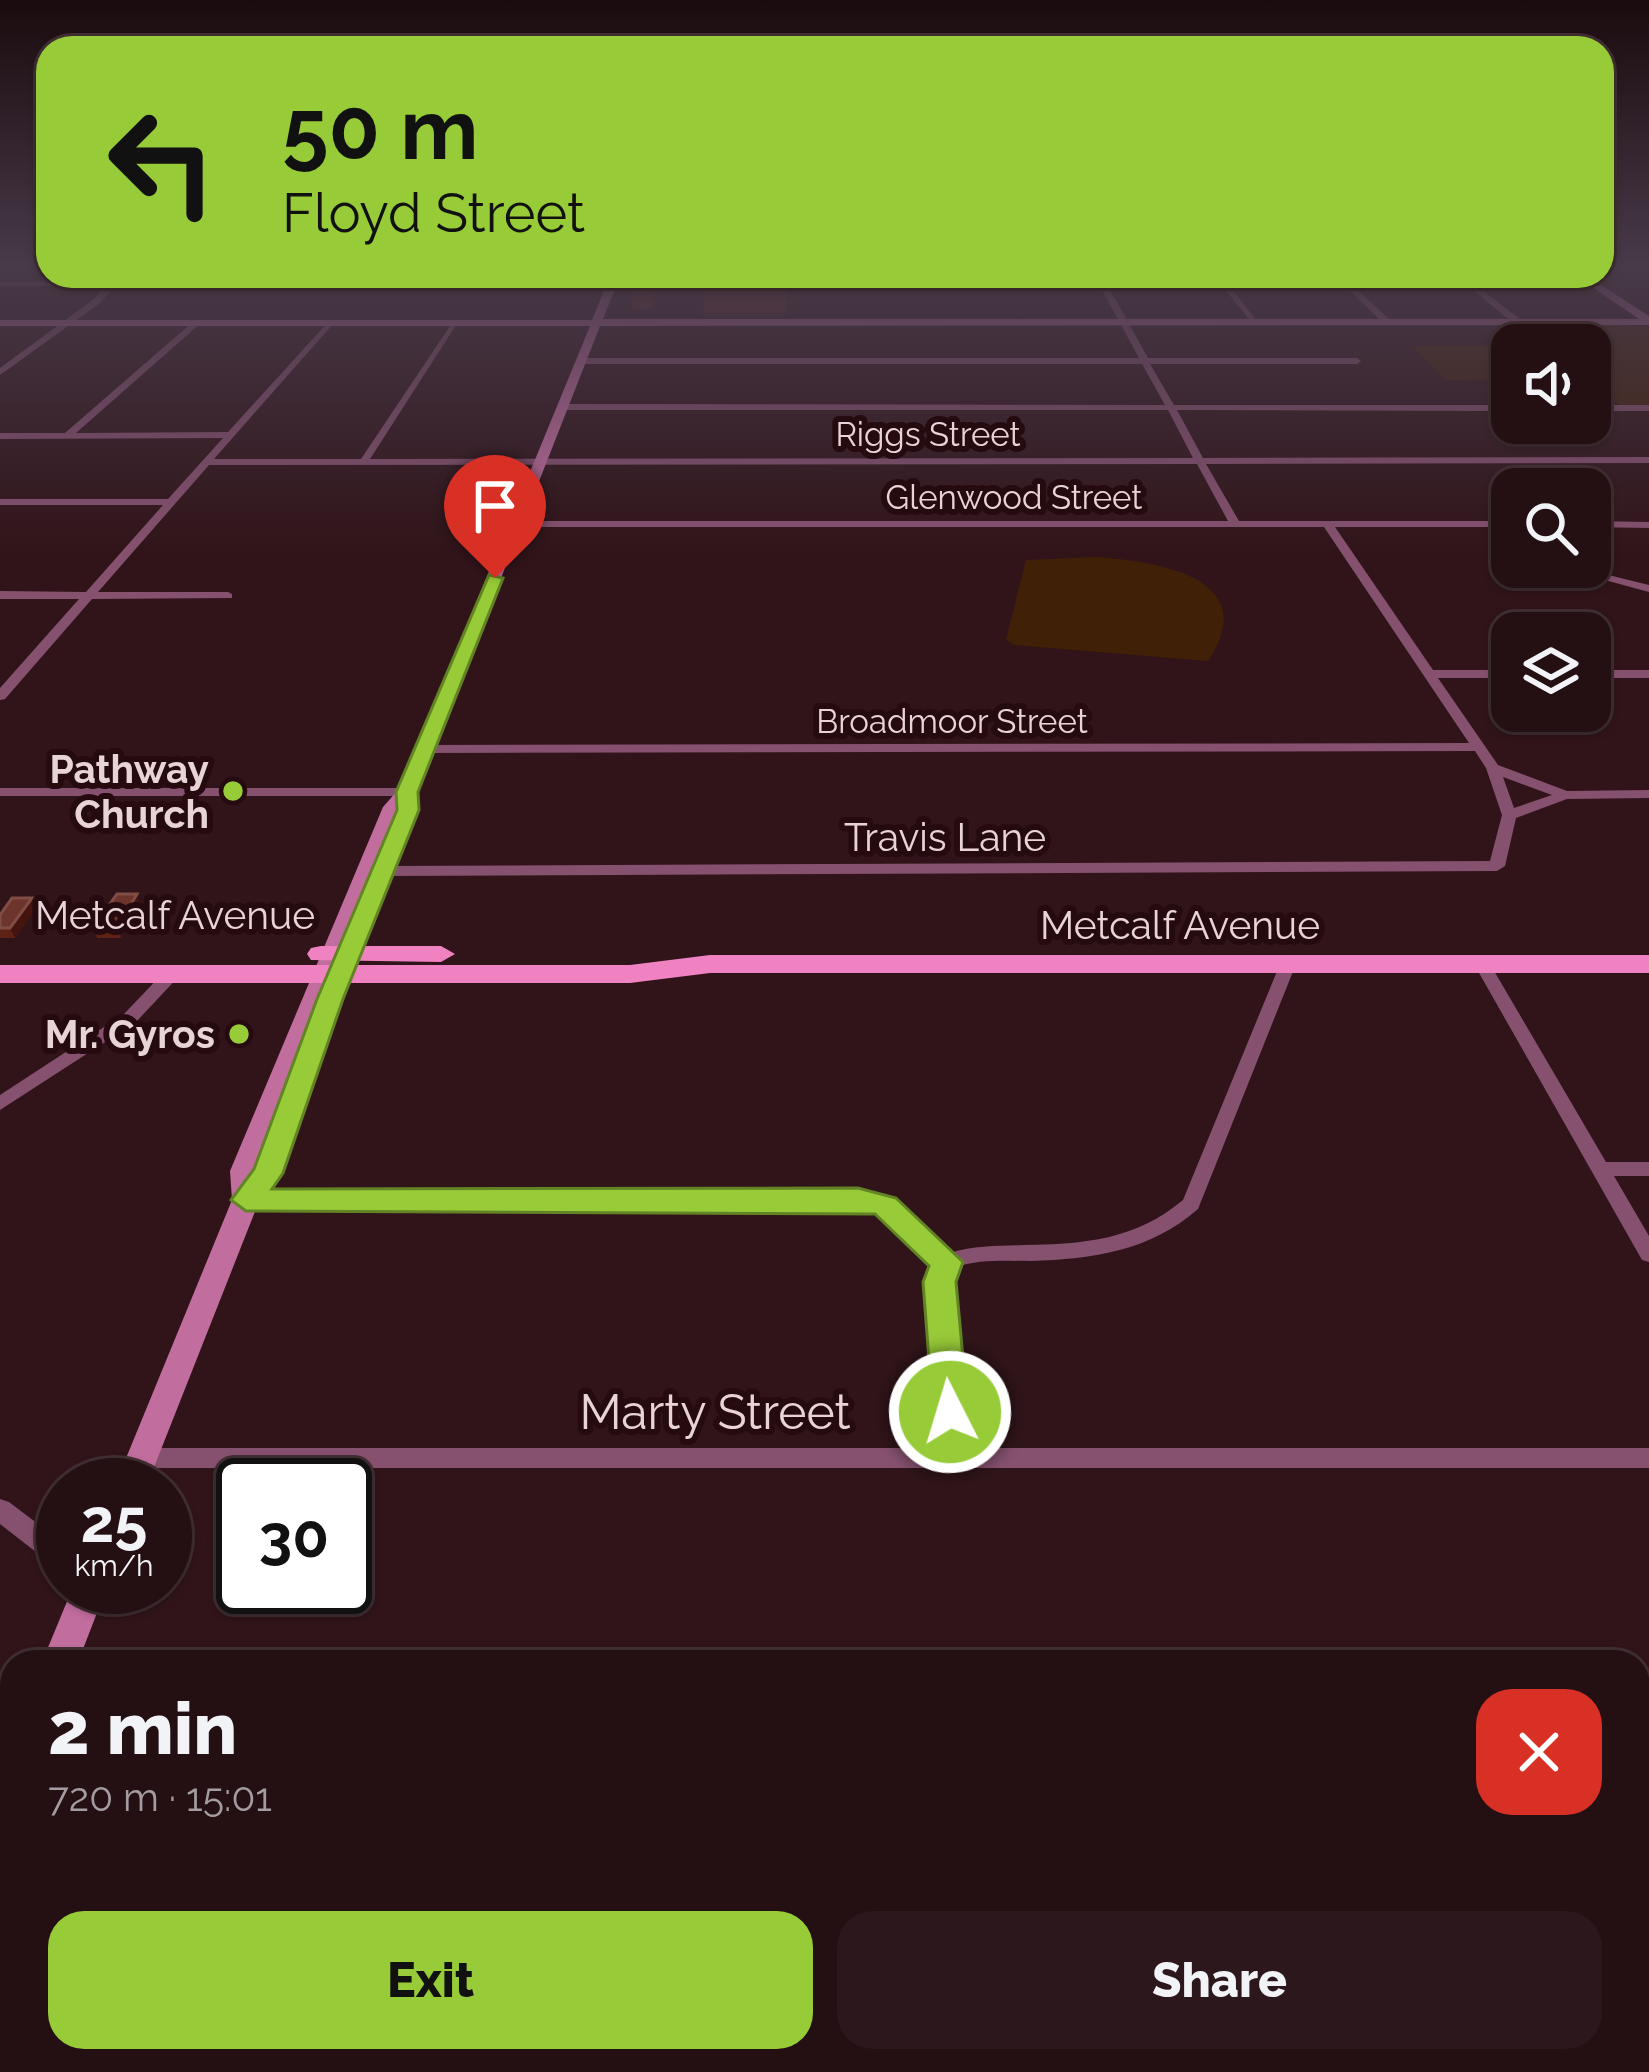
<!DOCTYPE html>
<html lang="en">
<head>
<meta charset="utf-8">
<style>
	body { margin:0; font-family:Raleway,sans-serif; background:#2c181c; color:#f1f3f6; height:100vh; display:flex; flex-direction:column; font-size:45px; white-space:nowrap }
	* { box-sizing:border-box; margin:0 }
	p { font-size:39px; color:#a39ca0 }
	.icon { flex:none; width:66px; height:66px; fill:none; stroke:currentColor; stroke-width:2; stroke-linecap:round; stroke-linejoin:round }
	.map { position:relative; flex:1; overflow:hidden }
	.side { position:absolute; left:0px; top:1650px; width:1650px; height:423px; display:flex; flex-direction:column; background:#240f13; border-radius:36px 36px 0 0; box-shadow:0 3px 9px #0004,0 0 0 3px #412f33 }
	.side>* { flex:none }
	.top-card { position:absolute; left:36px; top:36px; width:1578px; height:252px; border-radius:36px; box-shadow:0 3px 9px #0004,0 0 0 3px #412f33; background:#98cb38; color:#111; overflow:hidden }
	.controls { position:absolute; left:1491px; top:324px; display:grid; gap:24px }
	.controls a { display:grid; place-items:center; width:120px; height:120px; border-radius:24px; background:#240f13; box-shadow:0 3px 9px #0004,0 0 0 3px #412f33; font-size:60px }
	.speed { position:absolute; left:36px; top:1458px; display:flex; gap:24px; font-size:60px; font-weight:700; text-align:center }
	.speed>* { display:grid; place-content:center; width:156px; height:156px; border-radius:50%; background:#240f13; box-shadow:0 3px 9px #0004,0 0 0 3px #412f33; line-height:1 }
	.speed small { font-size:30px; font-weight:400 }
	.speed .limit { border:6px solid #111; border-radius:18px; background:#fff; color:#111 }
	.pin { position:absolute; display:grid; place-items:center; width:102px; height:102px; color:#fff; margin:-123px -51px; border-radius:50% 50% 50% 0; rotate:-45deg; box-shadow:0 0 12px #0007 }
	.pin .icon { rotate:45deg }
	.me { position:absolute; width:132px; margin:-66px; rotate:355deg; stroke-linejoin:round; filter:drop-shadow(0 0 9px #0008) }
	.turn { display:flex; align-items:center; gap:42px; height:252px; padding:0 48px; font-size:54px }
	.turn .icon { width:156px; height:156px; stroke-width:2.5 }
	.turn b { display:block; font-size:84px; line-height:102px }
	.round { display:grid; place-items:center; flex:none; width:126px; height:126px; border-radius:36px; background:#2c181c }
	.head { display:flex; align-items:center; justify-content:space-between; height:204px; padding:0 48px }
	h1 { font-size:72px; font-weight:800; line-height:90px }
	.button { display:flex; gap:24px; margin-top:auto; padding:24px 48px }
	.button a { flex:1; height:138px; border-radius:36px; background:#98cb38; color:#111; font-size:48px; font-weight:800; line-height:138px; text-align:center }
	.button a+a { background:#2c181c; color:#f1f3f6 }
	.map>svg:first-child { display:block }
	.green { fill:#402006 }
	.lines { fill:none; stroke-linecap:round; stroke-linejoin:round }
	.street { fill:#86516f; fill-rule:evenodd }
	.secondary { fill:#c16d9e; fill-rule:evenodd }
	.primary { fill:#f082c2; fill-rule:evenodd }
	.wall { fill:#5d2116 }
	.shaded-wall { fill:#45140f }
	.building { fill:#6c342b; stroke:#804d46; stroke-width:3 }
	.route { fill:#98cb38; stroke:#638424; stroke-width:3 }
	.poi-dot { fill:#98cb38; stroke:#250a10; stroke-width:4.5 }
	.labels { text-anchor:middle; stroke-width:12; stroke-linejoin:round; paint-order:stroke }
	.far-street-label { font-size:33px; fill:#e8d3d6; stroke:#250a10 }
	.poi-label { font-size:39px; font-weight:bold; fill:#e8d3d6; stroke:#250a10; text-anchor:end }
	.street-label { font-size:39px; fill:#e8d3d6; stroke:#250a10 }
	.near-street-label { font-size:48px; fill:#e8d3d6; stroke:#250a10 }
</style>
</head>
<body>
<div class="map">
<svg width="1649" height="2072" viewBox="0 0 1649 2072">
	<rect width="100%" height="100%" fill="#301419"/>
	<!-- green -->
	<g class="green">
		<polygon points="1518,323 1649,326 1649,406 1621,406 1590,383 1590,345 1546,345"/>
		<polygon points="1412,346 1512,346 1512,379 1446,380"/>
		<path d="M1095,557C1156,561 1264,577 1208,661L1014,645L1006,640L1026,560Z"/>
	</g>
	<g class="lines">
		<!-- street -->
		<g class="street">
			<polygon points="1214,276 1222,276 1259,324 1253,324"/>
			<polygon points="1335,276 1343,276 1390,320 1390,324 1384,324"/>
			<polygon points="1455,276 1464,276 1521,320 1521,324 1515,324"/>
			<polygon points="116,278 120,280 118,282 731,286 114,287 100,303 0,375 0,368 94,299 106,286 0,286 0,282 110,282"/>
			<path d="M1100,278L1108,286L1148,358H1357L1361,361L1357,364H1150L1174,405H1512V411L1177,410L1203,458L1649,457V463L1206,464L1239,521H1512V527H1335L1433,670H1512V678H1438L1498,765L1567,791L1649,790V798L1567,799L1516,818L1505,866L1497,871L385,876L377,871L385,866L1490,861L1502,815L1486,768L1475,751L425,753L418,749L425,745L1469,743L1324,527H515L510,524L515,521H1228L1197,464L209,465L98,592H228L232,594V598L92,599L5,699L0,700V688L79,599H0V591L86,592L163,505H0V499H168L223,438L0,439V433H65L195,320L202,322L76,433L228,432L330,320L333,324L214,459H361L454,320L458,322L370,459L1193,458L1168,410H563L558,407L563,404L1165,405L1142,364H581L577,361L581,358H1139L1101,288L762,286L1098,284L1096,280ZM1503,777L1552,795L1514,808Z"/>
			<rect x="1590" y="405" width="59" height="6"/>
			<polygon points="1590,521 1649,522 1649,528 1590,527"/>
			<polygon points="1557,567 1576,567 1649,585 1649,592"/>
			<rect x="1590" y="670" width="59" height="8"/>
			<polygon points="0,788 407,788 414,792 407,796 0,796"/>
			<path d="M1288,959L1296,964L1198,1209C1150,1251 1093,1259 1031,1261C1005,1261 980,1259 956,1267L951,1282L965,1448H1649V1468H142L134,1465L130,1458L134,1451L142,1448H941L929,1282L936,1264C910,1243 888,1219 857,1206L246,1207L239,1205L236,1200L239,1195L246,1193L858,1192C896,1203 920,1228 950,1253C975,1245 998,1246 1024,1245C1085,1244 1135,1240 1183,1200L1280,964Z"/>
			<polygon points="1482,959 1490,964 1606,1162 1649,1162 1649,1176 1614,1176 1649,1236 1649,1262 1642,1260 1474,964"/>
			<polygon points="172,969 181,974 136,1022 0,1110 0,1095 124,1014 166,970"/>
			<polygon points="0,1499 9,1502 63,1543 63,1570 54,1566 0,1524"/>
			<polygon points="12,1885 12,1915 0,1916 0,1886"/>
			<polygon points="1638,1930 1649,1933 1649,1965 1638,1960"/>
		</g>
		<!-- secondary -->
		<g class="secondary">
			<polygon points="610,276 620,276 603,319 1639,319 1576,276 1587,276 1649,316 1649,325 600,326 434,749 417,792 402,809 345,950 356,951 359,956 281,1173 258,1204 147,1485 115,1485 232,1200 230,1171 383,807 398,790 416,749 590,326 0,326 0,320 592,320"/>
			<polygon points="73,1587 107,1587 78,1662 42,1662"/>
			<polygon points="12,1762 12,1825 0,1830 0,1767"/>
		</g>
		<!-- primary -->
		<g class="primary">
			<polygon points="321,946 441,946 455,954 441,962 311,960 307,954 311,948"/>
			<polygon points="710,955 1649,955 1649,973 710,973 630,983 0,983 0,965 630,965"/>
		</g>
	</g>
	<!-- wall -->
	<g class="wall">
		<polygon points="635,276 656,276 657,293 652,309 633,309 631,285"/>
		<polygon points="787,276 786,313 704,313 703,289"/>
		<polygon points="32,898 36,908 15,938 0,938 0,915"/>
		<polygon points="140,904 121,938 97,938 93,928"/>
	</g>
	<!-- shaded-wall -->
	<g class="shaded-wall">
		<polygon points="653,276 656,276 657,293 652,309 650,285"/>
		<polygon points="137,894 140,904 121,938 117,928"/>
		<polygon points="32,898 36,908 15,938 10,928"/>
	</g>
	<!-- building -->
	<g class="building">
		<polygon points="635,276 653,276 650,285 631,285"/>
		<polygon points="706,276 786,276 785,289 703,289"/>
		<polygon points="117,894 137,894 117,928 93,928"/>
		<polygon points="12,898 32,898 10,928 0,928 0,915"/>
	</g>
	<!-- sky -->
	<linearGradient id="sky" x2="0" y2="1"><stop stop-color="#1a0b0e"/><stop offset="0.48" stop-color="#483a49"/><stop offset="1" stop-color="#483a49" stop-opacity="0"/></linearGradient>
	<rect width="1649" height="553" fill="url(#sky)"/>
	<!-- route -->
	<polygon class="route" points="489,575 503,578 418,792 419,810 343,999 283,1173 272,1189 858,1188 896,1198 963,1262 956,1282 968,1412 963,1423 950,1427 938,1423 933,1412 923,1282 929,1266 875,1214 246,1211 231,1200 254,1169 317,999 397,810 396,792"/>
	<!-- markers -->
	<g class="poi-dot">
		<circle cx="233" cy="791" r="12"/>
		<circle cx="239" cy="1034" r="12"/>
	</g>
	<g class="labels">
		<!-- far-street labels -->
		<g class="far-street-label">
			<text x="928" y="446">Riggs Street</text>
			<text x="1014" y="509">Glenwood Street</text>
			<text x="952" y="733">Broadmoor Street</text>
		</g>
		<!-- poi labels -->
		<g class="poi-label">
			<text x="209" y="783">Pathway<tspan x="209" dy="45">Church</tspan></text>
			<text x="215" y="1048">Mr. Gyros</text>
		</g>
		<!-- street labels -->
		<g class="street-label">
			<text x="945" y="851">Travis Lane</text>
			<text x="175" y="929">Metcalf Avenue</text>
			<text x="1180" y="939">Metcalf Avenue</text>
		</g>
		<!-- near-street labels -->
		<g class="near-street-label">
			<text x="715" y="1429">Marty Street</text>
		</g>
	</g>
</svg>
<div class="controls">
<a><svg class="icon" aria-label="sound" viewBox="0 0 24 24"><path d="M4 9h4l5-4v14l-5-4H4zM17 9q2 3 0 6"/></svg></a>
<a><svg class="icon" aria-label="search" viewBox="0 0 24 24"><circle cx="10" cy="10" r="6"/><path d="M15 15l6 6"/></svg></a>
<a><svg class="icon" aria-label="layers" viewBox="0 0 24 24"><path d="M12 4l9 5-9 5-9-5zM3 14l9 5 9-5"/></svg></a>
</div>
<div class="speed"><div>25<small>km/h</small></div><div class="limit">30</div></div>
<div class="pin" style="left:495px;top:578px;background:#d93025"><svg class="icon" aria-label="arrive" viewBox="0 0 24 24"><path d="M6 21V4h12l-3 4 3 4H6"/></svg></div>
<svg class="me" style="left:950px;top:1412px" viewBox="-20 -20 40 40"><circle r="17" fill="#98cb38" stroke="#fff" stroke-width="3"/><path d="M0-11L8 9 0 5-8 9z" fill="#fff"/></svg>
<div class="top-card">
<div class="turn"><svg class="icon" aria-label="left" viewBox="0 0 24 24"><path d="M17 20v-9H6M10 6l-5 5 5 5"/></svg><div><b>50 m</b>Floyd Street</div></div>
</div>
<section class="side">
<div class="head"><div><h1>2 min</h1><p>720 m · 15:01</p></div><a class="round" style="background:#d93025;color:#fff"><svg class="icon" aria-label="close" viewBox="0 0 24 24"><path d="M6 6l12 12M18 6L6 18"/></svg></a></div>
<div class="button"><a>Exit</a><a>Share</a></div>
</section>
</div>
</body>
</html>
